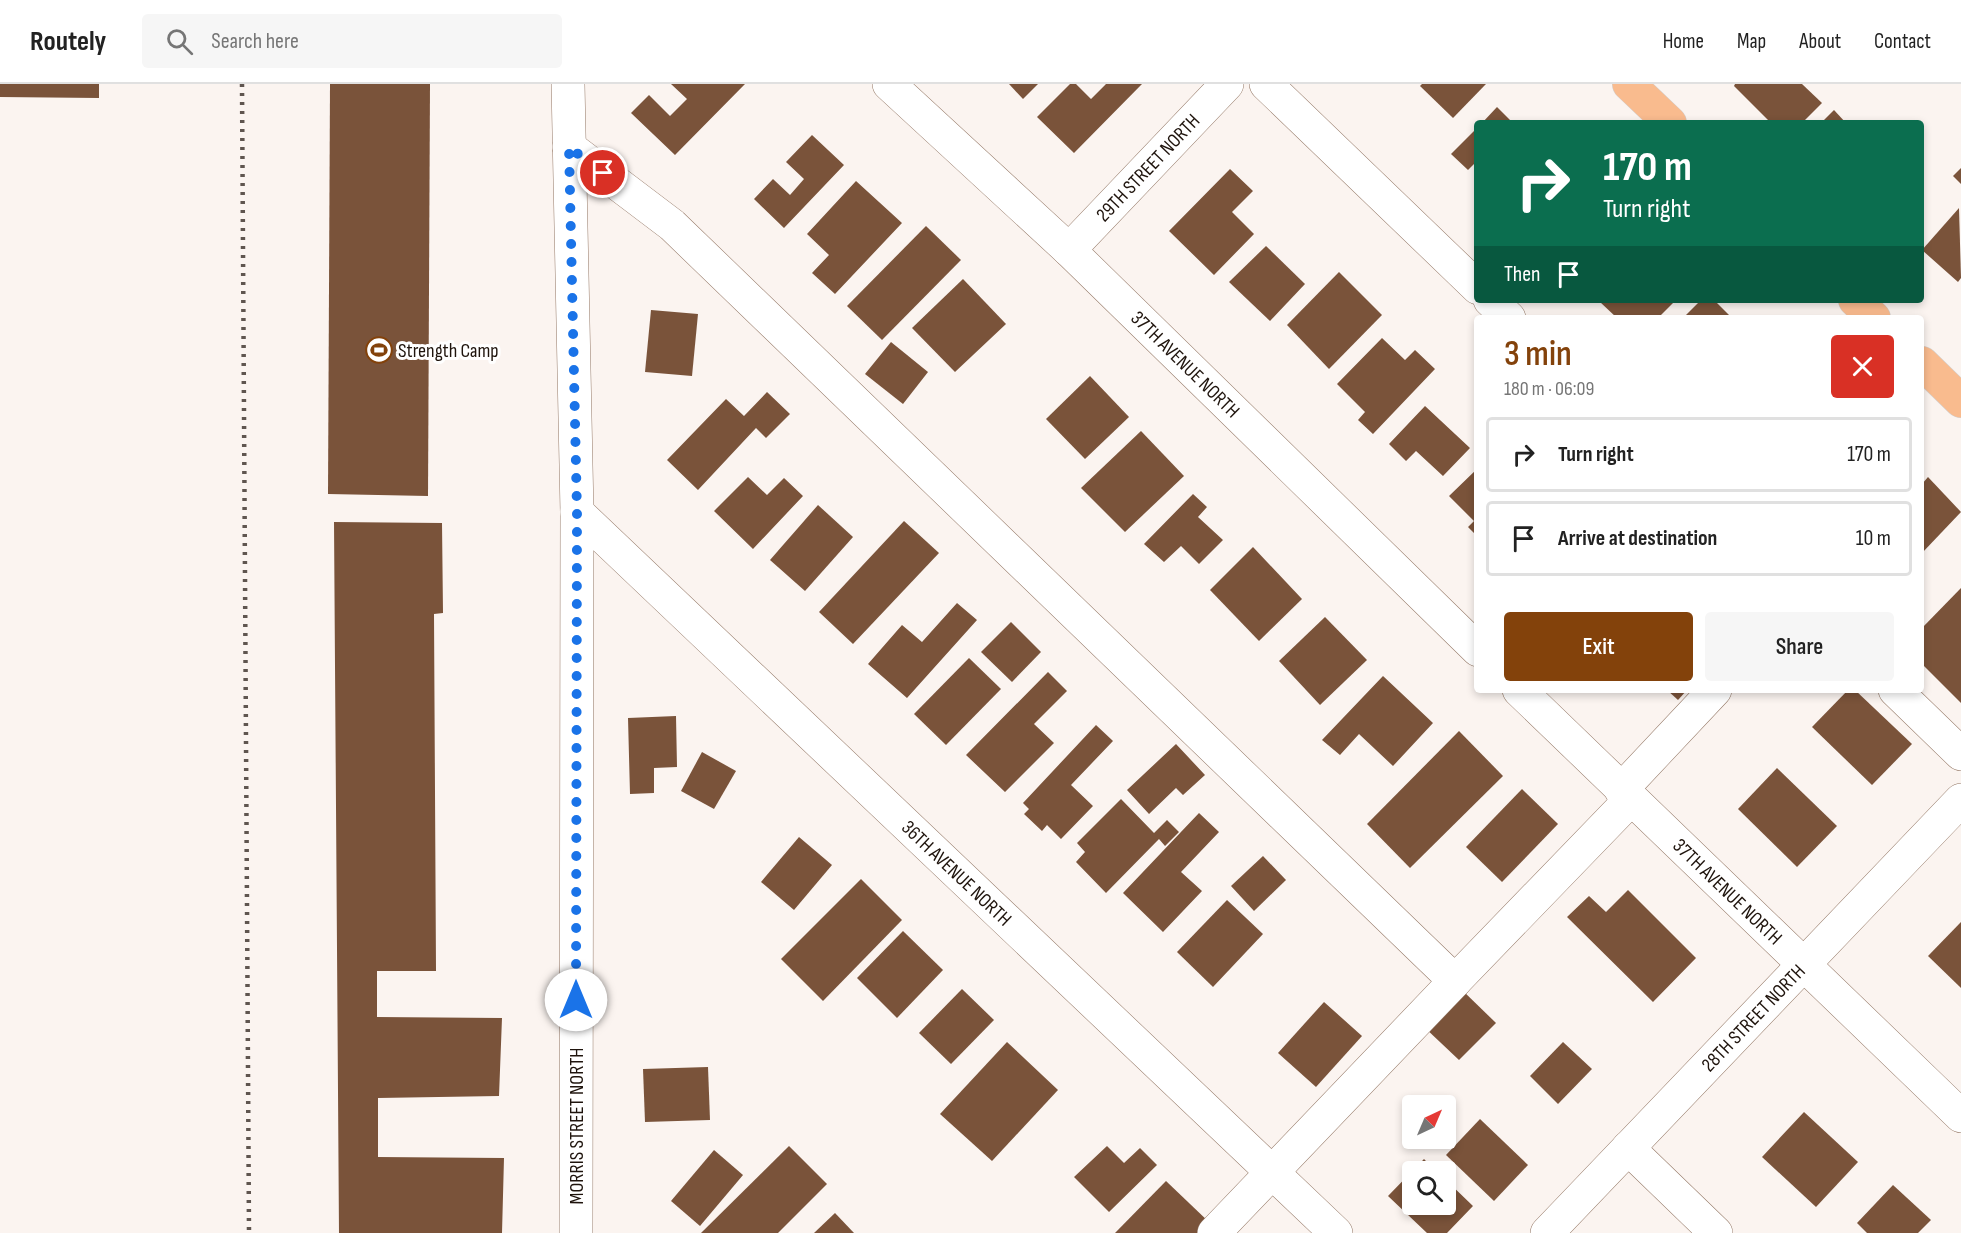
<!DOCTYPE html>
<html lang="en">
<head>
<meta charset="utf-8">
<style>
	body { margin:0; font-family:"Sofia Sans Condensed",sans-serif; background:#f6f6f6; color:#222; height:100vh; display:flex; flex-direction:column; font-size:22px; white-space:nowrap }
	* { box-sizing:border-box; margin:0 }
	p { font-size:20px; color:#767676 }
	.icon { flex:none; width:33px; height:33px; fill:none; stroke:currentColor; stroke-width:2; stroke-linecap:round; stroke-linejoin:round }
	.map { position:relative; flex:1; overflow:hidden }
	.sheet { position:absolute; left:1474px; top:231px; width:450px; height:378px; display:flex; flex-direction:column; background:#fff; border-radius:6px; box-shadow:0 3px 9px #0003 }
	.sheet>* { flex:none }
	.hud { position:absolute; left:1474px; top:36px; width:450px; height:183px; border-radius:6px; box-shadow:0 3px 9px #0003; background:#0b6e4f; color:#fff; overflow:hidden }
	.needle { width:39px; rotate:44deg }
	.tools { position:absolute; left:1402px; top:1011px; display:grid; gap:12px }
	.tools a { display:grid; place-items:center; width:54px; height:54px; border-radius:6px; background:#fff; box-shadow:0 3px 9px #0003; font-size:30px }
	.pin { position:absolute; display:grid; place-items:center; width:51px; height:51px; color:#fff; margin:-26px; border:3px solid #fff; border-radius:50%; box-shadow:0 2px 6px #0007 }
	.me { position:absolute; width:66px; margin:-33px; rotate:0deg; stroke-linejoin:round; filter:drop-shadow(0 0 4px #0008) }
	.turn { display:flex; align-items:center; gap:21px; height:126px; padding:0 30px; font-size:27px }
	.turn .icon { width:78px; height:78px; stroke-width:2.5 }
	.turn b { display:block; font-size:42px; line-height:51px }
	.then { display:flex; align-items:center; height:57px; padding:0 30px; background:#0003; gap:12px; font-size:22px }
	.round { display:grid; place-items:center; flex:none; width:63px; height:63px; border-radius:6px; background:#f6f6f6 }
	.overview { display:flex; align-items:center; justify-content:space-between; height:102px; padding:0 30px }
	h1 { font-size:36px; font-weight:600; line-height:45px; color:#83420b }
	.action { display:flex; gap:12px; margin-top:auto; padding:12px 30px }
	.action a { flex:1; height:69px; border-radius:6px; background:#83420b; color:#fff; font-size:24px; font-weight:600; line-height:69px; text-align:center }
	.action a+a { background:#f6f6f6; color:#222 }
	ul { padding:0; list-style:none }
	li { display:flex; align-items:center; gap:18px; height:75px; margin:0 12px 9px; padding:0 18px; border:3px solid #e0e0e0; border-radius:6px }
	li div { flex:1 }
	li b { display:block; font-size:22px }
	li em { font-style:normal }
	header { display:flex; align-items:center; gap:36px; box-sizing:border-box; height:84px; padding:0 30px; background:#fff; border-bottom:2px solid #e0e0e0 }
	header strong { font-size:28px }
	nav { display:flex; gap:33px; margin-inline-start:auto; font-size:21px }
	.search { width:420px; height:54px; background:#f6f6f6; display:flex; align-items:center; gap:15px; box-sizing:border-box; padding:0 21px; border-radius:6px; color:#767676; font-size:22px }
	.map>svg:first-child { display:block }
	.building { fill:#7a533a }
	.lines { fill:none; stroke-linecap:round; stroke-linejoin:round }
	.minor-casing { stroke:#957967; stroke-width:34 }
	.major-casing { stroke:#d2d0cf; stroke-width:34 }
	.minor { stroke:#fff; stroke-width:33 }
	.major { stroke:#f9bb8e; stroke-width:33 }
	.rail { stroke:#5f554f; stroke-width:4.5; stroke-dasharray:3 6; stroke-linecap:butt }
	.route { stroke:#1a73e8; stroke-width:10; stroke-dasharray:0 18 }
	.labels { text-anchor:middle; stroke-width:6; stroke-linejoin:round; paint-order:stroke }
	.street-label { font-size:20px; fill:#1f140d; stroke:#fff }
	.poi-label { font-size:20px; fill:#1f140d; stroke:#fff; text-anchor:start }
</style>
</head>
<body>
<header>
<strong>Routely</strong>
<div class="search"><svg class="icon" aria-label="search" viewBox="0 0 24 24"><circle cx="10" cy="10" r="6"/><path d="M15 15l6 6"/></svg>Search here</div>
<nav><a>Home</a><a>Map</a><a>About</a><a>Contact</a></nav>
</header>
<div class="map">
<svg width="1961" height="1149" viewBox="0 0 1961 1149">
	<rect width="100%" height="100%" fill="#fbf4f0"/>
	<!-- building -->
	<g class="building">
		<polygon points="0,0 99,0 99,14 0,13"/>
		<polygon points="330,0 430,0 428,412 328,410"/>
		<polygon points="671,0 745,0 675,71 631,29 649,11 670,32 687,15"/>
		<polygon points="1009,0 1038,0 1023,15"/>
		<polygon points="1070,0 1076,0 1091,15 1106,0 1142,0 1074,69 1037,33"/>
		<polygon points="1422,0 1486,0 1453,34 1420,2"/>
		<polygon points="1735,0 1802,0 1822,19 1802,39 1771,39 1734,2"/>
		<polygon points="1497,23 1513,39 1482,39"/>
		<polygon points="1834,26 1846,39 1821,39"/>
		<polygon points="1478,43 1478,76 1468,86 1451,70"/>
		<polygon points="812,51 844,81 784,144 754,115 773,95 790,111 804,95 786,78"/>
		<polygon points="1961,84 1961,100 1953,92"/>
		<polygon points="1230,85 1253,107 1232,128 1254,150 1214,191 1169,147"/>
		<polygon points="856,97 902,139 835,210 812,189 829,171 807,150"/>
		<polygon points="1959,124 1961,194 1958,198 1922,166"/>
		<polygon points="926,142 961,176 882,256 847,222"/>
		<polygon points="1266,162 1305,200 1270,237 1229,198"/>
		<polygon points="1339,188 1382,231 1329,285 1287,241"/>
		<polygon points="963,195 1006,240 955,288 912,244"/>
		<polygon points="1602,216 1676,216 1658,234 1617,234 1600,218"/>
		<polygon points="1701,216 1714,216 1732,234 1683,234"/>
		<polygon points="651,226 698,230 692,292 645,288"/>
		<polygon points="1382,254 1405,276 1415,266 1435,285 1373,350 1358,336 1365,328 1337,300"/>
		<polygon points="891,258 928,288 903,320 865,290"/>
		<polygon points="1090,292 1129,333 1085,375 1046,335"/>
		<polygon points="767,308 790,330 766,354 756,344 698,406 667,376 726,315 744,332"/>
		<polygon points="1425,322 1470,364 1443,392 1416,367 1406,377 1389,360"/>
		<polygon points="1141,347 1184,392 1125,448 1081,404"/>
		<polygon points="1478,384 1478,453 1468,443 1474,437 1449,412"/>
		<polygon points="748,393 767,411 784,394 803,412 753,465 714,427"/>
		<polygon points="1928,393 1961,428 1922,469 1922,400"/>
		<polygon points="1193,410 1207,423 1198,433 1223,456 1199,480 1181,462 1164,478 1144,460"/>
		<polygon points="818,421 853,453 805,507 770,476"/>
		<polygon points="904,437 939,469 853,560 819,528"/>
		<polygon points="334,438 442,439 443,529 434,530 436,887 377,887 377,933 502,934 499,1012 378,1014 378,1073 504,1074 502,1149 339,1149"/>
		<polygon points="1253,463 1302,515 1259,557 1210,506"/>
		<polygon points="1961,504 1961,619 1922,580 1922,544"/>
		<polygon points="957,519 977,536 907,614 868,580 902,541 922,558"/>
		<polygon points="1325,533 1367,576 1320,621 1279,577"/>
		<polygon points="1011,538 1041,568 1012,598 981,568"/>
		<polygon points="969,574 1001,605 946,661 914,630"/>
		<polygon points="1048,588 1067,607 1034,640 1054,659 1005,708 966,671"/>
		<polygon points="1383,592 1433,639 1393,682 1359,650 1340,671 1322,656"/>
		<polygon points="1667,606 1687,606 1678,616"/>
		<polygon points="1848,606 1855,606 1912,660 1872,701 1812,643"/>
		<polygon points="676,632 677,683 654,684 654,709 630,710 628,634"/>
		<polygon points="1096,641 1113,657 1071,701 1093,722 1061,755 1047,741 1042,747 1024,730 1029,725 1023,719"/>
		<polygon points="1459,647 1503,692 1410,784 1367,740"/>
		<polygon points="1176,660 1205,691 1183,711 1176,704 1149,730 1127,706"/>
		<polygon points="702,668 736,687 714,725 681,707"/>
		<polygon points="1777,684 1837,742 1797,783 1738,725"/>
		<polygon points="1522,705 1558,740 1502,798 1466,763"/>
		<polygon points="1121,715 1154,749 1167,736 1179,748 1165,762 1159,755 1106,809 1076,778 1085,768 1077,759"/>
		<polygon points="1199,729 1219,748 1181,788 1202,807 1163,848 1123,809"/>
		<polygon points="799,753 832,781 794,826 761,798"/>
		<polygon points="1263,772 1286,796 1254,827 1231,802"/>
		<polygon points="861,795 902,836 823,917 781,875"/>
		<polygon points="1628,806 1696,874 1653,918 1567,833 1589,812 1606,828"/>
		<polygon points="1227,816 1263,850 1213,903 1177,868"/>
		<polygon points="1961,838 1961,904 1928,872"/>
		<polygon points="903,847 943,886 897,934 857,894"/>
		<polygon points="1460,904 1496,939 1459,976 1423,942"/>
		<polygon points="962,905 994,936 951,980 919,949"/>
		<polygon points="1324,918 1362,952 1316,1003 1278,969"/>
		<polygon points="1007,958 1058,1006 992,1077 940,1030"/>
		<polygon points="1563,958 1592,985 1558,1020 1530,992"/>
		<polygon points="708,983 710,1036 645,1038 643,985"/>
		<polygon points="1804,1028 1858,1078 1816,1123 1762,1073"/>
		<polygon points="1480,1035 1528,1081 1494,1117 1446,1071"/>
		<polygon points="789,1062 827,1100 778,1149 701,1149"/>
		<polygon points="1107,1062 1124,1079 1140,1064 1157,1081 1109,1128 1074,1093"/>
		<polygon points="714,1066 743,1091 700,1142 671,1117"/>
		<polygon points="1424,1075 1437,1088 1413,1088 1413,1120 1446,1120 1446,1096 1473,1122 1447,1149 1427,1149 1388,1112"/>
		<polygon points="1166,1097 1211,1140 1202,1149 1115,1149"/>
		<polygon points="1893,1101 1931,1136 1918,1149 1867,1149 1857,1139"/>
		<polygon points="835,1129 854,1149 814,1149"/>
	</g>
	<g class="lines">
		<!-- minor casing -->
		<g class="minor-casing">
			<g id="minor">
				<polyline points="568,0 577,428 576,1149"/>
				<path id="s1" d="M889,0L1069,166L1478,566"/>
				<polyline points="1266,0 1478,204"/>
				<polyline points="569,63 672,141 1455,897 1631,715"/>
				<path id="s2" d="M1069,166L1227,0"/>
				<polyline points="1490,216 1509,234"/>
				<path id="s3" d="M577,428L1336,1149"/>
				<path id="s4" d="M1519,606L1961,1032"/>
				<polyline points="1895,606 1961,670"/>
				<polyline points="1621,706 1715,606"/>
				<polyline points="1628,1064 1716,1149"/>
				<polyline points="1214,1149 1455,897"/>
				<path id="s5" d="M1547,1149L1961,716"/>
			</g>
		</g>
		<!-- major casing -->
		<g class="major-casing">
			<g id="major">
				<polyline points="1629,0 1670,39"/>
				<polyline points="1855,216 1874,234"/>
				<polyline points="1922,279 1961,317"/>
			</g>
		</g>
		<!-- minor -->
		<use href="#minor" class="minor"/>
		<!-- major -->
		<use href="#major" class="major"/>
		<!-- rail -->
		<polyline class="rail" points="242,0 249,1149"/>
	</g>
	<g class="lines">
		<!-- route -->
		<polyline class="route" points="576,916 577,428 569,63 603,89"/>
	</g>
	<!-- icons -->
	<defs>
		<g id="stadium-ring" transform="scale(1.35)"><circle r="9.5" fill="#fff" stroke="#83420b" stroke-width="1.5"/><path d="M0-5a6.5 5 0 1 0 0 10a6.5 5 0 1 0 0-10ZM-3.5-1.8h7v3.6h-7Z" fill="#83420b"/></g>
	</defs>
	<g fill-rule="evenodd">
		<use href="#stadium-ring" x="379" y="266"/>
	</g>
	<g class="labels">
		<!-- street labels -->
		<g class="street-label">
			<text dy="7" stroke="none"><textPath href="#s2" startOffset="114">29TH STREET NORTH</textPath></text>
			<text dy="7" stroke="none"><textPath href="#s1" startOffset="408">37TH AVENUE NORTH</textPath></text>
			<text dy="7" stroke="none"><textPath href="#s3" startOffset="524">36TH AVENUE NORTH</textPath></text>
			<text dy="7" stroke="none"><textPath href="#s4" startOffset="290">37TH AVENUE NORTH</textPath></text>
			<text dy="7" stroke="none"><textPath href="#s5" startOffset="298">28TH STREET NORTH</textPath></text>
			<text transform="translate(576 1042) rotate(-90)" y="7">MORRIS STREET NORTH</text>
		</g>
		<!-- poi labels -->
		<g class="poi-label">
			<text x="398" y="273">Strength Camp</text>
		</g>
	</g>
</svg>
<div class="tools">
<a><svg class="needle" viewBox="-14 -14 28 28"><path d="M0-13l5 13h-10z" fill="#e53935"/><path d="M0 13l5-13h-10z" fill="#767676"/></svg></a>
<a><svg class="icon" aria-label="search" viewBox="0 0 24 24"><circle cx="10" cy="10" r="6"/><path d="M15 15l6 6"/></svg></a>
</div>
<div class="pin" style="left:603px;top:89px;background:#d93025"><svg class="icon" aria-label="arrive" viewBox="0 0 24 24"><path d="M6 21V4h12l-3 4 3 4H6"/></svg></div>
<svg class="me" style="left:576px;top:916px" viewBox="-20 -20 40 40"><circle r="19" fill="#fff"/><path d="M0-13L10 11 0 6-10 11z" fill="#1a73e8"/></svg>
<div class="hud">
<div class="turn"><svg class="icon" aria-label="right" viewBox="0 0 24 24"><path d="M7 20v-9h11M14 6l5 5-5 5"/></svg><div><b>170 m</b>Turn right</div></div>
<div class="then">Then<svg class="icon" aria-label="arrive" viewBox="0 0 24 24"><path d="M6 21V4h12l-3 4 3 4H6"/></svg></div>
</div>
<section class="sheet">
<div class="overview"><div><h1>3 min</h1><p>180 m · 06:09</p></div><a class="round" style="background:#d93025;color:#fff"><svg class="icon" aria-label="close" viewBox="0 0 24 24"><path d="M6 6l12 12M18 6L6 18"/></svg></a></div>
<ul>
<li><svg class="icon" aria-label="right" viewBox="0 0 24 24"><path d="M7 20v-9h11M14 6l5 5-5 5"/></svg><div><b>Turn right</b></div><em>170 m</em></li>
<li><svg class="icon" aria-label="arrive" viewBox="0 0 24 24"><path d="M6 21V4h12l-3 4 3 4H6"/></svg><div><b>Arrive at destination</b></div><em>10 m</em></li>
</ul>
<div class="action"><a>Exit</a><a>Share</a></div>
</section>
</div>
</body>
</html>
